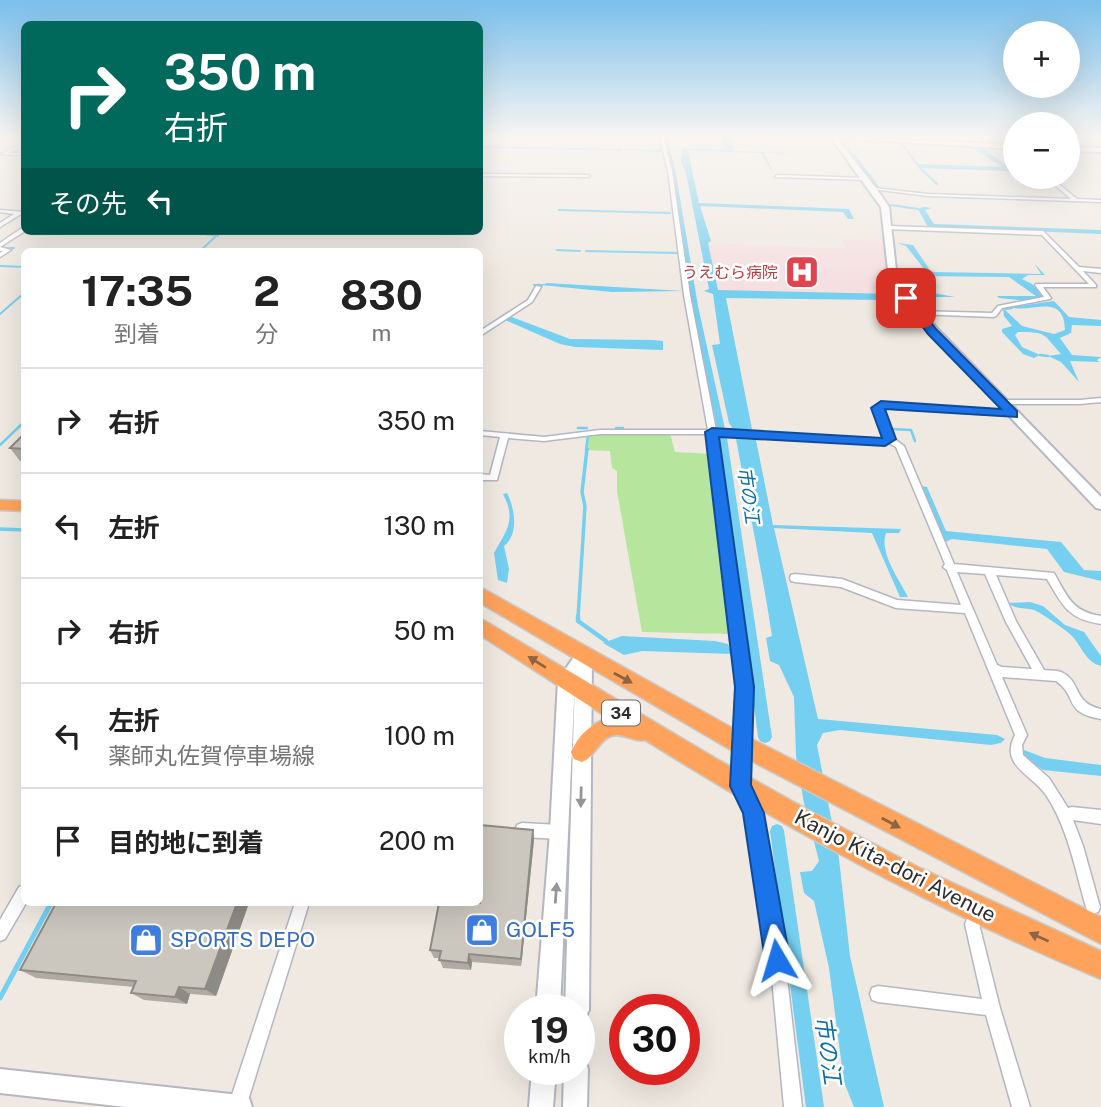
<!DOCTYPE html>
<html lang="ja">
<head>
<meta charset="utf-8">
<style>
	body { margin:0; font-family:"Public Sans","Noto Sans JP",sans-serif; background:#f2f2f2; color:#222; height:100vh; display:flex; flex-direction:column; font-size:26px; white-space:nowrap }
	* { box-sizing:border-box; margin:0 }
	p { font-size:23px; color:#767676 }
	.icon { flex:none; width:38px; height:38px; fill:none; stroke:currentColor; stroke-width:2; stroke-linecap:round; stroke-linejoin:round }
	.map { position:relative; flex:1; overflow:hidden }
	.panel { position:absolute; left:21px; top:248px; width:462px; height:658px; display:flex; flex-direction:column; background:#fff; border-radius:10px; box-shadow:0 7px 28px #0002 }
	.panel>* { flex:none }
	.top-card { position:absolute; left:21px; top:21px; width:462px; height:214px; border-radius:10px; box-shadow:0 7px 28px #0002; background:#00695c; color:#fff; overflow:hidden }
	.buttons { position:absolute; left:1003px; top:21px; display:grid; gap:14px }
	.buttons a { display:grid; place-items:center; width:77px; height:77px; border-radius:50%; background:#fff; box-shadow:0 7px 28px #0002; font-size:35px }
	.speed { position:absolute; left:504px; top:994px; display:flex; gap:14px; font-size:35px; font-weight:700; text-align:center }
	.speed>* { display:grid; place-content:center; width:91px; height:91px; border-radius:50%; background:#fff; box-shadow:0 7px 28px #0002; line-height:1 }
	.speed small { font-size:18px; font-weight:400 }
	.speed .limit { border:10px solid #d22; background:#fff; color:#111 }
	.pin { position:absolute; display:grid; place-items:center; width:60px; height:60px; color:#fff; margin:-30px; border-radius:14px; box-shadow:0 4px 10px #0006 }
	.me { position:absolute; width:77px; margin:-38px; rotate:353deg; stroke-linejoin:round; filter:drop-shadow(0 0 5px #0008) }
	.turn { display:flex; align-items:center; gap:24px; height:147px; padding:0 28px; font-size:32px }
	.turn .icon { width:91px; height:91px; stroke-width:2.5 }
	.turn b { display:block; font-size:49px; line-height:60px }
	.then { display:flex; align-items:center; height:66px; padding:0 28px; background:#0003; gap:14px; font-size:26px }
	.eta { display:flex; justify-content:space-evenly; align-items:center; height:119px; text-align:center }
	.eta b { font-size:42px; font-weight:700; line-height:49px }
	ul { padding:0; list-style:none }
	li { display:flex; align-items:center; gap:21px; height:105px; padding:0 28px; border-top:2px solid #e0e0e0 }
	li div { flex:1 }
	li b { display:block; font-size:26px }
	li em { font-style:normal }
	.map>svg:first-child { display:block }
	.medical { fill:#f5dfe0 }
	.green { fill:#b6e59e }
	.water { fill:#75cff0 }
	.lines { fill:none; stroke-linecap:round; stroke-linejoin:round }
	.stream-far4 { stroke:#75cff0; stroke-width:2 }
	.stream-far3 { stroke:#75cff0; stroke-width:2.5 }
	.stream-far2 { stroke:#75cff0; stroke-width:3.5 }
	.stream-far1 { stroke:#75cff0; stroke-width:4.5 }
	.stream { stroke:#75cff0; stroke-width:5 }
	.canal { fill:#75cff0; fill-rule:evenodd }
	.street-casing { stroke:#b4b7c1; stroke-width:3 }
	.secondary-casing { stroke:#b4b7c1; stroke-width:4 }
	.highway-casing { stroke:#c9c9c9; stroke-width:3 }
	.street { fill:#fff; fill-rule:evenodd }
	.secondary { fill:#fff; fill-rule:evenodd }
	.highway { fill:#ffa35c; fill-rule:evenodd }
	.wall { fill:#afaba4 }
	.shaded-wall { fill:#8e8b86 }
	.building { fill:#cbc7bf; stroke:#8e8b86; stroke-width:2 }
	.oneway { fill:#8c6343 }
	.oneway2 { fill:#969696 }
	.route { fill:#1a73e8; stroke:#114b97; stroke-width:2 }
	.labels { text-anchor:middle; stroke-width:5; stroke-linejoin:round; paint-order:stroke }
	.far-health-label { font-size:16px; fill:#be3a42; stroke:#fff; text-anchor:end }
	.shield { fill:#fff; stroke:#6d6d6d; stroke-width:2 }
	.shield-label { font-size:16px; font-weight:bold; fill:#2e2e2e }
	.water-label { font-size:19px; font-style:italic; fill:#0d6fa3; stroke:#fff }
	.near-street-label { font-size:21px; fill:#2e2e2e; stroke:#fff }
	.near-shop-label { font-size:21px; fill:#366cbe; stroke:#fff; text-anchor:start }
	.near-water-label { font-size:23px; font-style:italic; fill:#0d6fa3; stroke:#fff }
</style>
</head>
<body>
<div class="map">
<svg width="1101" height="1107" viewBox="0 0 1101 1107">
	<rect width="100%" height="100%" fill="#efe9e1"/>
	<!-- medical -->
	<polygon class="medical" points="841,239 884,241 886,264 899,294 717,290 707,243 846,249"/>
	<!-- green -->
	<polygon class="green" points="600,433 670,433 675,452 712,454 734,634 642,632 617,491 617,471 612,468 610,451 586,450 588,435"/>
	<!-- water -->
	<g class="water">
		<polygon points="721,135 730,135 734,151 844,155 764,153 774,175 761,153 688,151 699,203 849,209 854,219 848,219 843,212 700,206 711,241 708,243 718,290 894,294 895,297 882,300 726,298 752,429 733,429 729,423 712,345 720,344 713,294 704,291 709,289 686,173 681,162 682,148 724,149"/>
		<polygon points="972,148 982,148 1015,171 1015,175 1006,171 919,168 917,164 1002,167"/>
		<polygon points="924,207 932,208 925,210 934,224 1101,230 1101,234 928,227 918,209"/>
		<polygon points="897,243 913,245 930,270 934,272 1041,274 1034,263 1045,275 1028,275 1022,279 1032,284 1044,297 1027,301 999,298 997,296 1036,296 1009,277 919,276 913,277 917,290 955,297 914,297 901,273 924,273 925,270 906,246"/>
		<polygon points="547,283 683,291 612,292 541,285"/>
		<path d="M1054,301L1069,317L1101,320V326L1072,325L1071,333L1060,338L1072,355L1101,357L1097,360L1099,362L1070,361L1079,382L1061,362L1048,356L1061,354C1043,334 1048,332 1018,332L1015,335L1022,347L1040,355L1034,358L1023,354L1002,332V329L1012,326L1004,316L1003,308L1022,326L1054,334L1065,330C1064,291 1031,314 1010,307Z"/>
		<polygon points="509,316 570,339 653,340 663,341 663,350 575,347 560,344 505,320"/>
		<path d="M736,439L756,440L773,525L901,529L899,533H886C879,553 899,579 908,597H900L872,533L774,528L818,719L997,735L1005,739L1001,743L991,745L840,730L823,733L817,745L839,859L850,956L884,1107H854L844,1082L829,968L814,901L804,893L800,872L812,871L819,861L804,803L796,756L794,697L779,665L770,661L766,638L772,636C762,570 748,505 736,439Z"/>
		<polygon points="921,486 927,487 946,531 1061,542 1084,570 1101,571 1101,581 1064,572 1047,549 952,539 943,543"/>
		<path d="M507,493C515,509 519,534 504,546L509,569L507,583L498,580L494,553C506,531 517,520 503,494Z"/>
		<path d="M1030,602L1043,606L1065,625L1084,632L1101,656V666C1085,662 1082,646 1071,635C1066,630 1040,612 1034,610C1025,607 1016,610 1008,603Z"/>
		<polygon points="622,636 715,641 728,644 732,654 642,651 624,655 603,643"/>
		<polygon points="1024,750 1045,758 1101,765 1101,776 1043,770 1024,756"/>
	</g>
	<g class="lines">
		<!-- stream-far4 -->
		<g class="stream-far4">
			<polyline points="902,144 918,165"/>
			<polyline points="480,147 621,150"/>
			<polyline points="626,150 660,151"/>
			<polyline points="854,155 879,188"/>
			<polyline points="920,168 937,184"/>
			<polyline points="480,174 492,174"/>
			<polyline points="891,205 918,209"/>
			<polyline points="559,210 670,213"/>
			<polyline points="186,231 218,236"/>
			<polyline points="0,248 14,248"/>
			<polyline points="557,250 580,251"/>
			<polyline points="586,251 677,253"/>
			<polyline points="199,252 215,237"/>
			<polyline points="0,266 24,267"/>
			<polyline points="534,285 542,285"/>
			<polyline points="891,296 913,296"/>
			<polyline points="1006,309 1012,308"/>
			<polyline points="0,314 24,293"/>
		</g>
		<!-- stream-far3 -->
		<g class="stream-far3">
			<polyline points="1040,355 1048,356"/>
			<polyline points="578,428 587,428"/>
			<polyline points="616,428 623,428"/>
			<polyline points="890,429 911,430 915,441"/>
			<polyline points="0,445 24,422"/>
			<polyline points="586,450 588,435"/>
		</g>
		<!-- stream-far2 -->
		<g class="stream-far2">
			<polyline points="0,529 24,530"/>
			<polyline points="578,618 585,506 582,492 587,449"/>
		</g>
		<!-- stream-far1 -->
		<polyline class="stream-far1" points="578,616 578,621 606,641"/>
		<!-- stream -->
		<polyline class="stream" points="0,998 51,903"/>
		<!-- canal -->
		<g class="canal">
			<polygon points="663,135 667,135 676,174 698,306 727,438 772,737 770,741 765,743 760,741 758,737 719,438 692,306 672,174"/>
			<polygon points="777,824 782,826 784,831 824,1107 806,1107 770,831 772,826"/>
		</g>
		<!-- street casing -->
		<g class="street-casing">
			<g id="street">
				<path d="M659,135H663L672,171L690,295L716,430L883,439L885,438L874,408L881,403L1015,412V416H1012L882,408L893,438L904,446L954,564L1054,573C1067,596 1072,612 1101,616V624C1068,619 1063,606 1047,579L996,575L1016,621L1044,670C1050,671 1056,670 1061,672C1082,681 1072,703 1101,709V719C1062,712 1079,697 1056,681L1002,677L1027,735L1022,745L1023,755L1049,778L1068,808L1072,807L1101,810V824L1073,820L1083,846L1100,907L1098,912L1093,914L1088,912L1086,907C1075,869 1068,828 1046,795C1032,774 999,766 1015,735L965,613L896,608L841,587L795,582L791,581L790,578L791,575L795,574L842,579L897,600L961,605L947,570L943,567L945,564L896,447L889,443L885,444L716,435L751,687L747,785L761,812L782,935L802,1107H784L768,935L748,813L735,786L739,687L708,434H600L544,441L508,438L497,480H480V474L490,475L500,437L480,435V431L544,437L600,430H708L684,295L668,171ZM957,572L985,574L1006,622L1032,669L1002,667L997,665Z"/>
				<polygon points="1002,135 1006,135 1015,145 1015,148"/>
				<rect x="0" y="136" width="24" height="2"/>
				<polygon points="24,143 24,145 9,153 24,153 24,155 1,154"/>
				<polygon points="480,174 588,175 590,176 588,177 480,176"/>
				<polygon points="777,175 866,178 868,179 866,180 775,177"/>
				<polygon points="1046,177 1050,177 1077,199 1101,200 1101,202 928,196 872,189 874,188 928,194 1071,199"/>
				<polygon points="0,210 24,212 24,214 21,214 0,227 0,223 14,214 0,212"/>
				<polygon points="888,226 1043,231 1079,267 1101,269 1101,273 1083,271 1096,285 1096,287 1043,287 1051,298 1050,299 1002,308 996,316 994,317 916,314 913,312 914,311 992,313 998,306 1044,297 1035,285 1036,284 1089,284 1042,235 886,229 885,228"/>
				<polygon points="22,228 24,228 25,231 0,247 0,243"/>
				<polygon points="0,247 11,250 0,257 0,253 3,251 0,251"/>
				<polygon points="536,286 541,287 532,302 480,336 480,331 528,300"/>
				<polygon points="1101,398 1101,402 1080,404 1001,404 997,402 1001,400 1080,400"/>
				<polygon points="522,823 560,825 565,827 567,832 565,837 560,839 522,837 517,835 515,830 517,825"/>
				<polygon points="24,885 26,903 5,939 0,941 0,920 19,887"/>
				<polygon points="295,903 309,903 246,1107 228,1107"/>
				<polygon points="972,917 977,919 979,924 1000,1008 1030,1107 1012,1107 986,1015 878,1002 872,1000 870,994 872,988 878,986 982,999 965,924 967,919"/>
			</g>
		</g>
		<!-- secondary casing -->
		<g class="secondary-casing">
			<g id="secondary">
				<polygon points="812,135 1015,145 1015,149 837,138 876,188 889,207 896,270 920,311 1101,497 1101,509 1096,508 913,314 888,270 881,207 831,138"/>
				<polygon points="1068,147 1101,148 1101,152 1068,151"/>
				<polygon points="584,649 590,651 592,656 589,1010 585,1018 579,1021 579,1010 565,1010 575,680 560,1010 536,1010 550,832 558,680 578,651"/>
				<polygon points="579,1058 585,1060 588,1069 587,1107 563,1107 564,1069 579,1069"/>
				<polygon points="0,1069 240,1095 249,1098 252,1107 126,1107 0,1093"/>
				<polygon points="532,1069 556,1069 553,1107 529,1107"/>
			</g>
		</g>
		<!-- highway casing -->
		<g class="highway-casing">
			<g id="highway">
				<polygon points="0,500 24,501 24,511 0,510"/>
				<polygon points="480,587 752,739 1101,917 1101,944 736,753 480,603"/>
				<path d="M480,618L715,758L808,810L918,867L1101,951V979C942,913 790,831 645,740C634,743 623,732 611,736C598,741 595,757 582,762L574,759L571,752C579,735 590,724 608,718L480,635Z"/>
			</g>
		</g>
		<!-- street -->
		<use href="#street" class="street"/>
		<!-- secondary -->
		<use href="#secondary" class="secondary"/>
		<!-- highway -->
		<use href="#highway" class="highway"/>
	</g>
	<!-- wall -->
	<g class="wall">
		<polygon points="24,434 24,461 20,461 10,448"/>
		<polygon points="533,830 534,840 521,966 472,962 471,970 443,968 439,958 434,958 430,950"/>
		<polygon points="56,903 249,903 216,996 190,994 187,1004 144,1000 131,993 134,987 36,978 20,970"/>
	</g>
	<!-- shaded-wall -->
	<g class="shaded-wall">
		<polygon points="533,830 534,840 521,966 521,959"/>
		<polygon points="237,903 249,903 216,996 205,989"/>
		<polygon points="469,954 472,962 471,970 468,963"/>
		<polygon points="179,987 190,994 187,1004 175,997"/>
	</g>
	<!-- building -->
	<g class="building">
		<polygon points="24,434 24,449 10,448"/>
		<polygon points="480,825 533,830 521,959 469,954 468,963 439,960 441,951 430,950 439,903 480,903"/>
		<polygon points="56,903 237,903 205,989 179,987 175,997 131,993 136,981 20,970"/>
	</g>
	<!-- one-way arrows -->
	<defs><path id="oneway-solid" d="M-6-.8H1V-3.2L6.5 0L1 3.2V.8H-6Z" transform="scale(1.75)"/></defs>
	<g class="oneway">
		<use href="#oneway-solid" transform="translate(537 662) rotate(-148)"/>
		<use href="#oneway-solid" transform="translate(623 678) rotate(29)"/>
		<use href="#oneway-solid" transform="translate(891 823) rotate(28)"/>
		<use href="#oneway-solid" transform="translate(1039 937) rotate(-156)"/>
	</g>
	<g class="oneway2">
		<use href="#oneway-solid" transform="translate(581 797) rotate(91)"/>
		<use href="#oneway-solid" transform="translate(556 893) rotate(-86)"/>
	</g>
	<!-- sky -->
	<linearGradient id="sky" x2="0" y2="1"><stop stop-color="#7abfeb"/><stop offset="0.47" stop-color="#f8f5f2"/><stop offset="1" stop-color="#f8f5f2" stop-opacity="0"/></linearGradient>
	<rect width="1101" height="290" fill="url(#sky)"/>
	<!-- route -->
	<polygon class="route" points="906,295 910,296 936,329 1017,411 1017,417 885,409 896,439 885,446 719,437 754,687 751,785 764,813 790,960 786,969 777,972 768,969 765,960 743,813 730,786 735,687 705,432 712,428 882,438 871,408 881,401 1001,409 928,334 901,298"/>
	<!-- icons -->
	<defs>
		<g id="hospital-square" transform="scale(1.75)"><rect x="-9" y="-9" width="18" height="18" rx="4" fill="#e0444e" stroke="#fff"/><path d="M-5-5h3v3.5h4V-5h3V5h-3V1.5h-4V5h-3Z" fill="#fff"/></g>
		<g id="shop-square" transform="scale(1.75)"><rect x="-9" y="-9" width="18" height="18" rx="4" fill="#3f7fe0" stroke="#fff"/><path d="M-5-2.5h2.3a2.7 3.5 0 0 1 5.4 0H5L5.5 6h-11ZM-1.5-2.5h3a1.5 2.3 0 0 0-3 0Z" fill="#fff"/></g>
	</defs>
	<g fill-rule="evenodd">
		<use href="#hospital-square" x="802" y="272"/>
		<use href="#shop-square" x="482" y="930"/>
		<use href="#shop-square" x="146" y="940"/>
	</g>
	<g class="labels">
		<!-- far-health labels -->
		<g class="far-health-label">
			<text x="778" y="278">うえむら病院</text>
		</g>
		<!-- shield labels -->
		<rect class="shield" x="602" y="700.5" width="38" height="25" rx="5"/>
		<g class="shield-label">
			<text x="621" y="719">34</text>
		</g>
		<!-- water labels -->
		<g class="water-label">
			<text transform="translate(749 495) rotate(82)" y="7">市の江</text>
		</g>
		<!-- near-street labels -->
		<g class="near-street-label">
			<text transform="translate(895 866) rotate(27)" y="7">Kanjo Kita-dori Avenue</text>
		</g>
		<!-- near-shop labels -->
		<g class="near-shop-label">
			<text x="506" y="937">GOLF5</text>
			<text x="170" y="947">SPORTS DEPO</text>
		</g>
		<!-- near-water labels -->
		<g class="near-water-label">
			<text transform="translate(828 1050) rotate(82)" y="8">市の江</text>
		</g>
	</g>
</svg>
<div class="buttons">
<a>+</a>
<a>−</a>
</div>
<div class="speed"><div>19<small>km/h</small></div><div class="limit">30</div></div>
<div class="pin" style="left:906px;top:298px;background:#d93025"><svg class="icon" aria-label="arrive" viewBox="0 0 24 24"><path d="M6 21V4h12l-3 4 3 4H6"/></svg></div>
<svg class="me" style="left:777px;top:960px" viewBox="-20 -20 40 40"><path d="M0-17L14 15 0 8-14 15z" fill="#1a73e8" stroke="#fff" stroke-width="4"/></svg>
<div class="top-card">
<div class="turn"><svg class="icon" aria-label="right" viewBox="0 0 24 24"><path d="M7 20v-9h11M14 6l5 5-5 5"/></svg><div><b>350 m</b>右折</div></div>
<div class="then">その先<svg class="icon" aria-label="left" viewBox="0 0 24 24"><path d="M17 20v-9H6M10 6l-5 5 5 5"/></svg></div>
</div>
<section class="panel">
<div class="eta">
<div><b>17:35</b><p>到着</p></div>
<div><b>2</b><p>分</p></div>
<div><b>830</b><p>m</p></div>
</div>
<ul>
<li><svg class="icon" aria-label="right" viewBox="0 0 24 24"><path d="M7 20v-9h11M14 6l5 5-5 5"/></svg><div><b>右折</b></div><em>350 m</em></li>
<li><svg class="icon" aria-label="left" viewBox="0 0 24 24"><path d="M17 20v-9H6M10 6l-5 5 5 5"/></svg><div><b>左折</b></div><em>130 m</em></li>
<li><svg class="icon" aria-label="right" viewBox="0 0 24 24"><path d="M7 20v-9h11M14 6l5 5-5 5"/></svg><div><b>右折</b></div><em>50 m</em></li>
<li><svg class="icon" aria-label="left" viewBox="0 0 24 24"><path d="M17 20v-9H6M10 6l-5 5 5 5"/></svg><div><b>左折</b><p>薬師丸佐賀停車場線</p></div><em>100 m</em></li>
<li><svg class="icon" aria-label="arrive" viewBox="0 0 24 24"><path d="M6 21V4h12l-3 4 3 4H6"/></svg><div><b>目的地に到着</b></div><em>200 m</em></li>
</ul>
</section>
</div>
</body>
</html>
